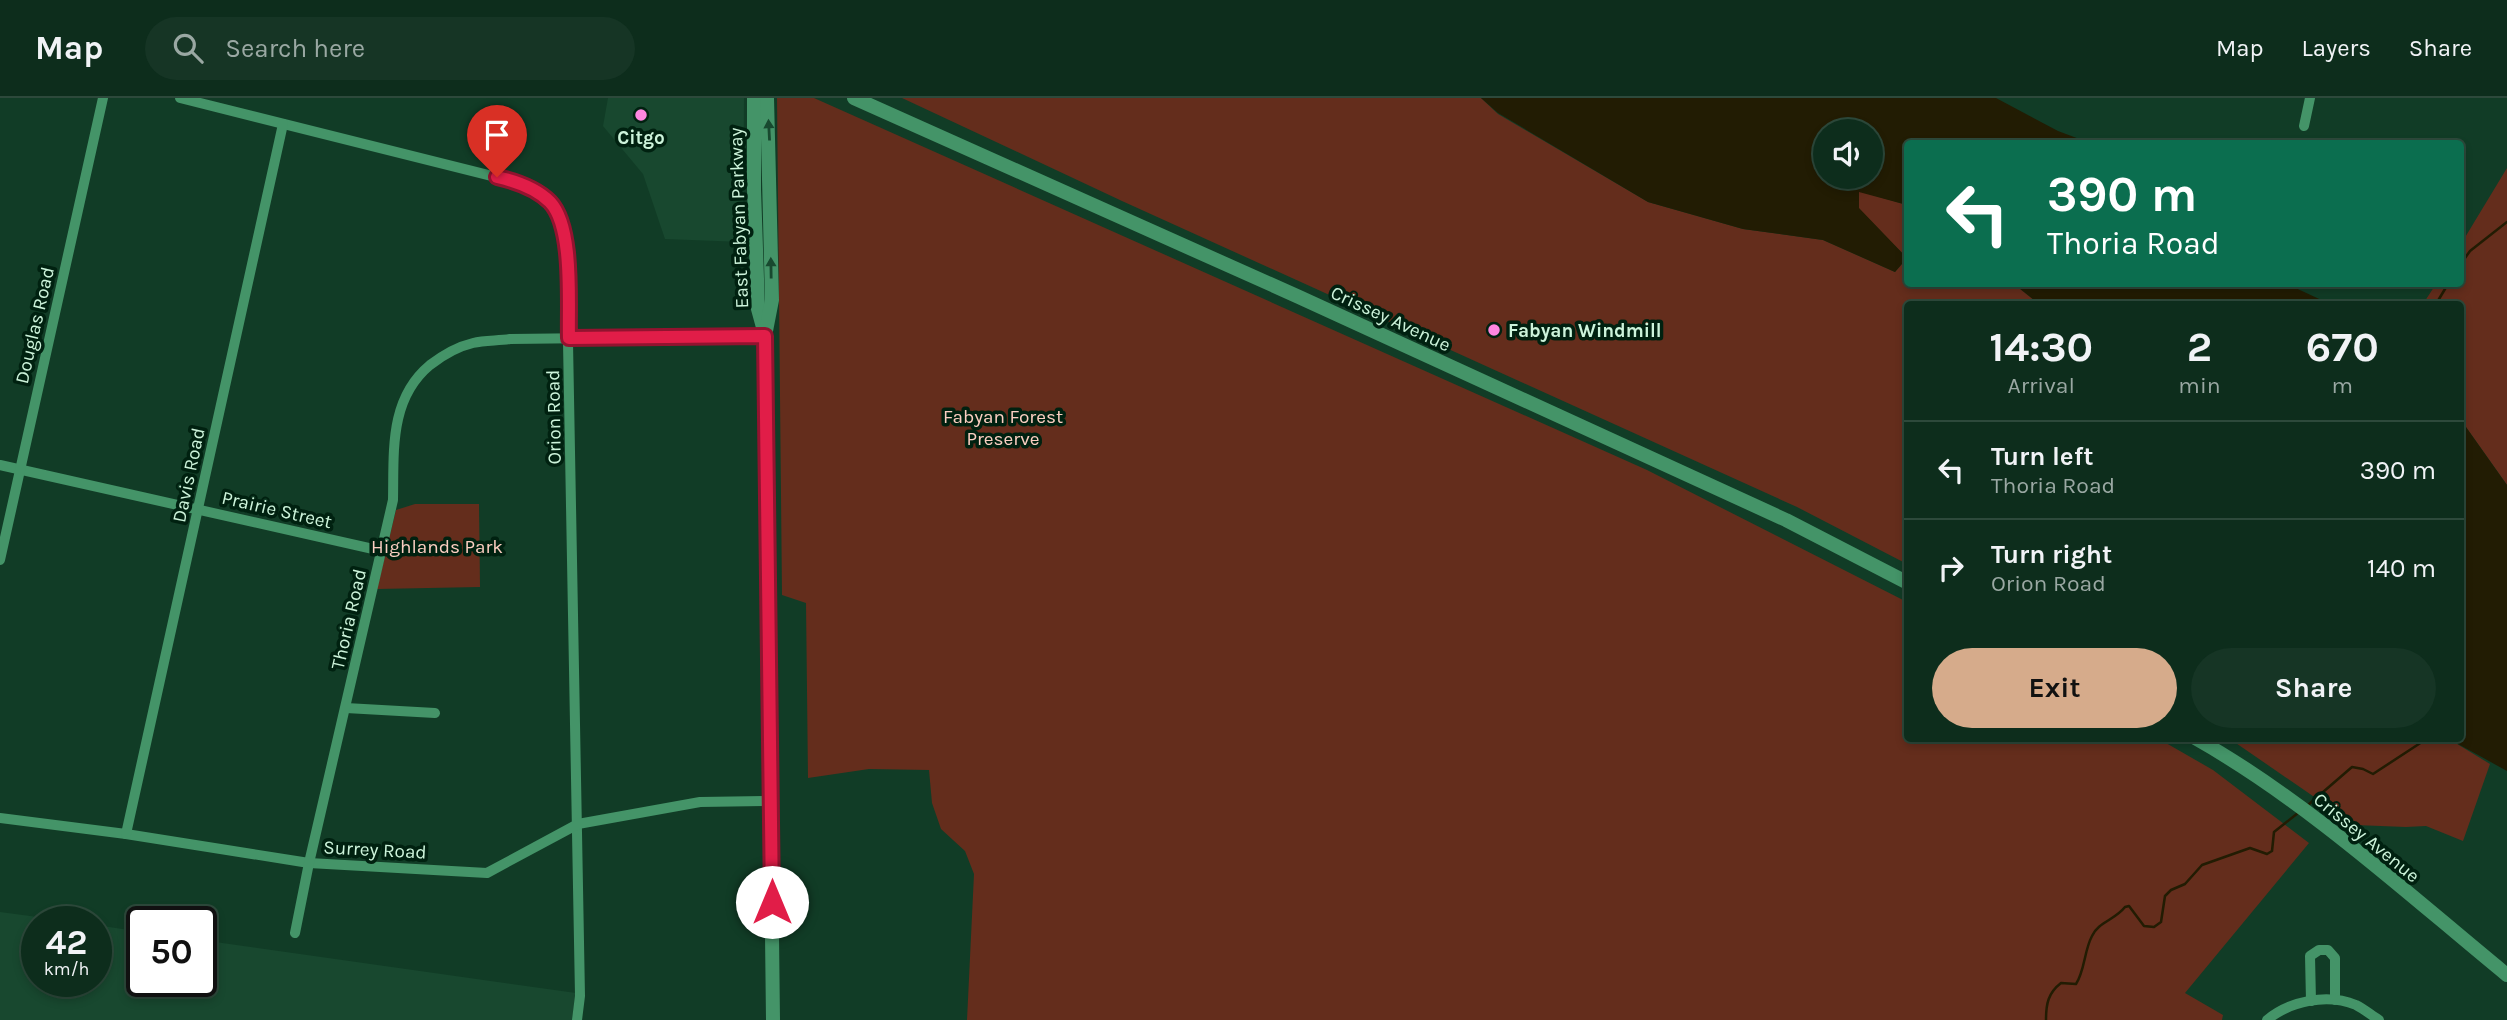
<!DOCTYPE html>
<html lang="en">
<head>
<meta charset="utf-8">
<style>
	body { margin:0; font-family:Karla,sans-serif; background:#163525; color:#f1f3f6; height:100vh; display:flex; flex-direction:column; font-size:26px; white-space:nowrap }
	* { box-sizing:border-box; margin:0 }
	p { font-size:23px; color:#9aa8a3 }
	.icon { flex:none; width:38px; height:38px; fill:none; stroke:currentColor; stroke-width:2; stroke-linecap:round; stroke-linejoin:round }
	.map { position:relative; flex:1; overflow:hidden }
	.details { position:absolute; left:1904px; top:203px; width:560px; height:441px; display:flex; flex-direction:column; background:#0d2d1c; border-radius:7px; box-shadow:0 4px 10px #0003,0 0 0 2px #2d493b }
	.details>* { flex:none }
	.banner { position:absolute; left:1904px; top:42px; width:560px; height:147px; border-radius:7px; box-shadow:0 4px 10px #0003,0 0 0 2px #2d493b; background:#0b6e4f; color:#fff; overflow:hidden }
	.fabs { position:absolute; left:1813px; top:21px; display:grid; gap:14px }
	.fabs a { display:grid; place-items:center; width:70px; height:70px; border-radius:50%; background:#0d2d1c; box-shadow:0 4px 10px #0003,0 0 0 2px #2d493b; font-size:35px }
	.speed { position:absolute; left:21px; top:808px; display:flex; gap:14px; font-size:35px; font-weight:700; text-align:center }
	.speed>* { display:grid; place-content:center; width:91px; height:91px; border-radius:50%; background:#0d2d1c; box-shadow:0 4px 10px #0003,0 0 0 2px #2d493b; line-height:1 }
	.speed small { font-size:18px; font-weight:400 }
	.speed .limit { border:4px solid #111; border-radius:10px; background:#fff; color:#111 }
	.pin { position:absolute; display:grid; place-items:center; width:60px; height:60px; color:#fff; margin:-72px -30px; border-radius:50% 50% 50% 0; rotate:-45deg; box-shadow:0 0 7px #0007 }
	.pin .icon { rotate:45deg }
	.me { position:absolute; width:77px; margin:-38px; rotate:0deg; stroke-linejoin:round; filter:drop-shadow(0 0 5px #0008) }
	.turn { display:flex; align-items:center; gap:24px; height:147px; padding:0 28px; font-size:32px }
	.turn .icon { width:91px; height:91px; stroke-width:2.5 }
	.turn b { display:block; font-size:49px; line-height:60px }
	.eta { display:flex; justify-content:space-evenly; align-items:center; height:119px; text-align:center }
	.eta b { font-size:42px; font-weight:700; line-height:49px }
	.action { display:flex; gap:14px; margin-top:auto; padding:14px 28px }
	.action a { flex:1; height:80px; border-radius:42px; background:#d6ab8b; color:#111; font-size:28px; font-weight:700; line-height:80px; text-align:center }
	.action a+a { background:#163525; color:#f1f3f6 }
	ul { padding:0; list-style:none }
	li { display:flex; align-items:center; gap:21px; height:98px; padding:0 28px; border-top:2px solid #2d493b }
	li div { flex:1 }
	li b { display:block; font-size:26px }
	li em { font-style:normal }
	header { display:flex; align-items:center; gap:42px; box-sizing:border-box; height:98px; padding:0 35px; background:#0d2d1c; border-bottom:2px solid #2d493b }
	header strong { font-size:33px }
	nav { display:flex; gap:38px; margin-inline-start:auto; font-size:24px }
	.search { width:490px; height:63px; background:#163525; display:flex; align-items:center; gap:18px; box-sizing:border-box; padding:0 24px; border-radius:38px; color:#9aa8a3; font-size:26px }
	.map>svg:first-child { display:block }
	.built { fill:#18482f }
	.green { fill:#642d1c }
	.water { fill:#221c03; fill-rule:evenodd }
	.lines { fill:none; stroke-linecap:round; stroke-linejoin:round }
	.stream { stroke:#221c03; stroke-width:2.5 }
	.minor { stroke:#449468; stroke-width:10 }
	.secondary { stroke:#449468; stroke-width:14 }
	.oneway { fill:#18492f }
	.route-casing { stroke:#92132f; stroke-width:18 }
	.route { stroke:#e11d48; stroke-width:12 }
	.poi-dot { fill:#fe86e0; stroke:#002110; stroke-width:2.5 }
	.labels { text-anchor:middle; stroke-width:7; stroke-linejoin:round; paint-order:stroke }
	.poi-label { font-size:19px; font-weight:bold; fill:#cdf4db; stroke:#002110 }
	.street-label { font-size:19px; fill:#cdf4db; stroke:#002110 }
	.park-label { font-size:19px; fill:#fccfc2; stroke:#002110 }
</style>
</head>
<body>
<header>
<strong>Map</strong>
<div class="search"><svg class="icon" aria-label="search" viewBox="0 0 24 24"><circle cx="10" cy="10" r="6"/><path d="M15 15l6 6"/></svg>Search here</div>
<nav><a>Map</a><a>Layers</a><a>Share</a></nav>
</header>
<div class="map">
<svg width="2507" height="922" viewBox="0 0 2507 922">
	<rect width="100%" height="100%" fill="#113c26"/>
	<!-- built -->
	<g class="built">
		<polygon points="608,0 744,0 743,144 665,141 643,76 603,28"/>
		<polygon points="0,814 75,824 37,824 37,884 96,884 96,827 142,834 142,884 201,884 201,842 576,895 572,922 0,922"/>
	</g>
	<!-- green -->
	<g class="green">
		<polygon points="777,0 814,0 1647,372 1907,504 1908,640 2159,641 2213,672 2309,745 2185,895 2223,917 2222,922 967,922 974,776 965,753 941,731 932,705 929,672 869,671 808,680 806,505 782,497"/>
		<polygon points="902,0 1481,0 1498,16 1648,104 1743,131 1823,142 1895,174 1907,160 1908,186 2014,186 2039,206 1908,206 1907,466 1797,409 1122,103"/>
		<polygon points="2507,70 2507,387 2461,322 2460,206 2423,206 2436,186 2460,186 2461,146"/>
		<polygon points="1859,93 1907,107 1907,160 1858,110"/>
		<polygon points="415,406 479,406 480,489 377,491 396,412"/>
		<polygon points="2230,641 2449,641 2490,666 2463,743 2426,728 2406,729 2355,727"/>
	</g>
	<!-- water -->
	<g class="water">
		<path d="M1481,0H1996L2058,33L2090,45L1908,46L1907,107L1859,94V110L1907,160L1895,174L1823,142L1743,131L1648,104L1498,15ZM1825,33H1871V79H1825Z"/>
		<polygon points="2014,186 2287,186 2330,206 2039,206"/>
		<polygon points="2461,322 2507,387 2507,673 2449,641 2460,640"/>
	</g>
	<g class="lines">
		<!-- stream -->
		<g class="stream">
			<polyline points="2460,167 2470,153 2507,124"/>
			<polyline points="2436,206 2448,186"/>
			<polyline points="2308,707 2352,669 2363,671 2373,676 2428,640"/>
			<path d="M2046,922C2046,906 2048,895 2061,885L2076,886C2085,872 2084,853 2092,838C2098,824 2115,822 2125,809L2129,808L2144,828L2154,829L2161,824L2165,798L2171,792L2185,786L2202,767L2250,750L2267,756L2272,753L2274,734L2298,715"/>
		</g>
		<!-- minor -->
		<g class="minor">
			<polyline points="180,0 520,85 550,104 566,135 580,898 577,922"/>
			<polyline points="2304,28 2310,0"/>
			<polyline points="0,367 382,453"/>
			<polyline points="0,462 103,0"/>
			<polyline points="346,610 435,615"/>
			<polyline points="0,720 126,736 309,765 487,775 578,726 700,704 772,703"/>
			<polyline points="126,736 283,26"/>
			<path d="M295,835L309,765L393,402C394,353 389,301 430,267C443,257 456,249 473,245C485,242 498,243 510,241L765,238"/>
			<polyline points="2311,903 2310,858 2319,852 2328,852 2335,860 2335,902"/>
			<path d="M2267,922C2290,903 2327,895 2356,907C2364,911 2371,917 2379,922"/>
		</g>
		<!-- secondary -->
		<g class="secondary">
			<polyline points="754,0 754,91 758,211 764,233"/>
			<polyline points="767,0 772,202 765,238 773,922"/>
			<polyline points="854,0 1299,199 1786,422 1908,485"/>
			<path d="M2195,640C2307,703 2408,796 2507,877"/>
		</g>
	</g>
	<!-- one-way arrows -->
	<defs><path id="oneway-solid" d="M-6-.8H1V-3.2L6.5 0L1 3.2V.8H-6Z" transform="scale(1.75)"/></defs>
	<g class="oneway">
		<use href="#oneway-solid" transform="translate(769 32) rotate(-93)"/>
		<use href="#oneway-solid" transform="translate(771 170) rotate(-91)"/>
	</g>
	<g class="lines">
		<!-- route casing -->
		<g class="route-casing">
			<path id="route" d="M497,79C515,83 536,90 550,104C574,129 568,206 569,240L765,238L772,804"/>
		</g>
		<!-- route -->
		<use href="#route" class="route"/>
	</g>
	<!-- markers -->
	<g class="poi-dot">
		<circle cx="641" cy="17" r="7"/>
		<circle cx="1494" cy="232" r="7"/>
	</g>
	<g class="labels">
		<!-- poi labels -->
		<g class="poi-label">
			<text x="641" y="46">Citgo</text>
			<text x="1508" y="239" text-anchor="start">Fabyan Windmill</text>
		</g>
		<!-- street labels -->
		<g class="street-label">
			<text transform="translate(738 120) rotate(-92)" y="7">East Fabyan Parkway</text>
			<text transform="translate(1391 220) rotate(25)" y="7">Crissey Avenue</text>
			<text transform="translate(34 227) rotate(-77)" y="7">Douglas Road</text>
			<text transform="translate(553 319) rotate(-91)" y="7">Orion Road</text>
			<text transform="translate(188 377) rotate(-78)" y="7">Davis Road</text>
			<text transform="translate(277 411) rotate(13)" y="7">Prairie Street</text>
			<text transform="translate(348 521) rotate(-77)" y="7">Thoria Road</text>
			<text transform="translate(2367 739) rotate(39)" y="7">Crissey Avenue</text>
			<text transform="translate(375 751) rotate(3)" y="7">Surrey Road</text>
		</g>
		<!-- park labels -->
		<g class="park-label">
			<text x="1003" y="325">Fabyan Forest<tspan x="1003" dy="22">Preserve</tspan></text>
			<text x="437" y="455">Highlands Park</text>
		</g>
	</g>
</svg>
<div class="fabs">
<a><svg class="icon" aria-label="sound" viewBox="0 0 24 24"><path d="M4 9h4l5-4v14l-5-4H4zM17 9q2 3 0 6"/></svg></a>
</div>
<div class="speed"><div>42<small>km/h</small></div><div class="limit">50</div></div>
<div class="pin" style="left:497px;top:79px;background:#d93025"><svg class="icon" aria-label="arrive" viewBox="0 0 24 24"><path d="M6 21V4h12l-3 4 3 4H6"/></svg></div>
<svg class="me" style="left:772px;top:804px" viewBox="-20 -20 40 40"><circle r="19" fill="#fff"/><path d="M0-13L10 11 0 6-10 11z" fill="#e11d48"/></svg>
<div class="banner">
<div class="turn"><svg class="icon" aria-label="left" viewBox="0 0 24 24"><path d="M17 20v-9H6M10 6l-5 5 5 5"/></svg><div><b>390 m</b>Thoria Road</div></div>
</div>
<section class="details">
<div class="eta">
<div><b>14:30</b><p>Arrival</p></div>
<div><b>2</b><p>min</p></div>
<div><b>670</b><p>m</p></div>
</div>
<ul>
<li><svg class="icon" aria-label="left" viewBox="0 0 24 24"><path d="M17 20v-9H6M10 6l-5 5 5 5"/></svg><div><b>Turn left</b><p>Thoria Road</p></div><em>390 m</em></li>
<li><svg class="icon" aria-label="right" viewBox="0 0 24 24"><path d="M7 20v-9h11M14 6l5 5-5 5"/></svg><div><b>Turn right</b><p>Orion Road</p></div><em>140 m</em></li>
</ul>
<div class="action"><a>Exit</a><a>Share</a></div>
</section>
</div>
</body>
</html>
